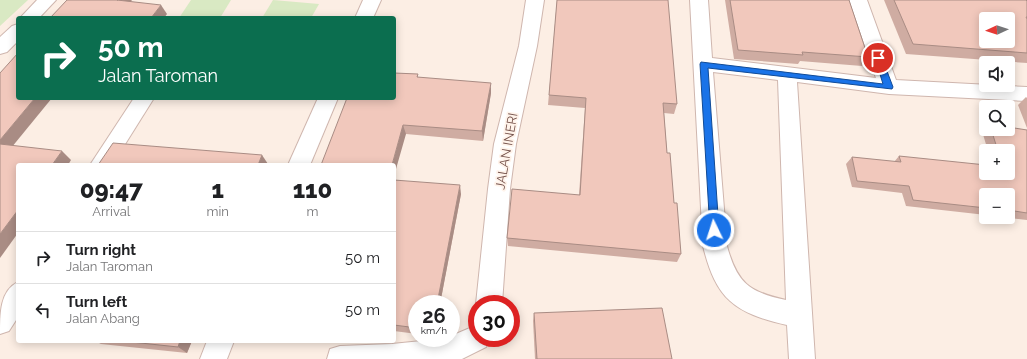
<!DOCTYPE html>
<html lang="en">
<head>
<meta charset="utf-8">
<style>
	body { margin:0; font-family:Raleway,sans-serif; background:#f2f2f2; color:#202124; height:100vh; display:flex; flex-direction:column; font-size:15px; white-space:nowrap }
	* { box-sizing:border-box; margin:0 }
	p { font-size:13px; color:#757577 }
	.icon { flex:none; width:22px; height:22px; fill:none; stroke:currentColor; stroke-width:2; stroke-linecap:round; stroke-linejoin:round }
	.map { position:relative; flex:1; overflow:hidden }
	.drawer { position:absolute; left:16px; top:163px; width:380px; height:180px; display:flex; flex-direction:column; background:#fff; border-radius:4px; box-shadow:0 2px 10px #0003 }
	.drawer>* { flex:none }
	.top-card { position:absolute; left:16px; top:16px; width:380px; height:84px; border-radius:4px; box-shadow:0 2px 10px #0003; background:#0b6e4f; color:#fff; overflow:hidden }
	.needle { width:26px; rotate:267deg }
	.controls { position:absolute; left:979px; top:12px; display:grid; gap:8px }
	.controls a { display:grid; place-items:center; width:36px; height:36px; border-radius:4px; background:#fff; box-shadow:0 2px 10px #0003; font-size:20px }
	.speed { position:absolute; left:408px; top:295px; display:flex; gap:8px; font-size:20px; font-weight:700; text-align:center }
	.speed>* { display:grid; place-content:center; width:52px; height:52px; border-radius:50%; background:#fff; box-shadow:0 2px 10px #0003; line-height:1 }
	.speed small { font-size:10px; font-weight:400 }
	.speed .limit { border:6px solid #d22; background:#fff; color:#111 }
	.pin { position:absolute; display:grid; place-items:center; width:34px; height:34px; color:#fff; margin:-17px; border:2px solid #fff; border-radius:50%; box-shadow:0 1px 4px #0007 }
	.me { position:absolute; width:44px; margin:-22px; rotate:356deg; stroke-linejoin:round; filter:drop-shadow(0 0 3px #0008) }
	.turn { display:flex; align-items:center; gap:14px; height:84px; padding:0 16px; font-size:18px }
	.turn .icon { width:52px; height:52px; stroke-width:2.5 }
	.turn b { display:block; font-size:28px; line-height:34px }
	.eta { display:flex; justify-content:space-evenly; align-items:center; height:68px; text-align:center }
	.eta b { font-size:24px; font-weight:800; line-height:28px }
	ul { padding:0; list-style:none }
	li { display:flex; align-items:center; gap:12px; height:52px; padding:0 16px; border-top:1px solid #e0e0e0 }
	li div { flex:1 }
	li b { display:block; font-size:15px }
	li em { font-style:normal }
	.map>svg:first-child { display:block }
	.green { fill:#d9e9c3 }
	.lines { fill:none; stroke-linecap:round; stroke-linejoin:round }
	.street-casing { stroke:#cfb6ae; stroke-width:2 }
	.street { fill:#fff; fill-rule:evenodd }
	.wall { fill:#cfaca2 }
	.shaded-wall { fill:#a98c84 }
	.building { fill:#f1c8bc; stroke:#a98c84; fill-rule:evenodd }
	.route { fill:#1a73e8; stroke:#114b97 }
	.labels { text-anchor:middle; stroke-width:3.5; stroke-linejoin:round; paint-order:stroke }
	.street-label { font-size:13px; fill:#74514a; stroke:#fff3ea }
</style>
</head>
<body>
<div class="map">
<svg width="1027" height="359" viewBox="0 0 1027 359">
	<rect width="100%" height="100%" fill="#fceee4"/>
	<!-- green -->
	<g class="green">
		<polygon points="0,0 28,0 0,26"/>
		<polygon points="191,0 231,0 220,18 179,18"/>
		<polygon points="273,0 319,4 311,18 262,18"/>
	</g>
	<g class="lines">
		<!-- street casing -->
		<g class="street-casing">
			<g id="street">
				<polygon points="37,0 56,0 39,18 20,18"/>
				<polygon points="363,0 381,0 373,18 355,18"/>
				<polygon points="526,0 544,0 537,46 516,144 510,189 502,304 477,304 477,306 476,304 488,189 494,144 519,46"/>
				<path d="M690,0H708L712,58L876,78L849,0H867L896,80L1027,87V101L889,94L797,82L815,359H789L787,325C734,313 716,299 703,246ZM713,72L778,80L786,300C749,292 737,283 727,246Z"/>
				<polygon points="18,24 18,41 7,52 0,54 0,37 12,26"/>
				<polygon points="134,98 154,98 112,165 90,165"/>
				<polygon points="318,98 338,98 310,165 288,165"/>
				<path d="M18,282V317L9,331L0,334C0,313 0,291 18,282Z"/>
				<polygon points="477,325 477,338 490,338 486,347 462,359 327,359 330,349 340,346 392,344 451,338 451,336"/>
				<polygon points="207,341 234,341 227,359 200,359"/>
			</g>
		</g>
		<!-- street -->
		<use href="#street" class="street"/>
	</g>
	<!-- wall -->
	<g class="wall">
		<polygon points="557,0 677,104 674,114 664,113 667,153 681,254 677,262 508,246 507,238 579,195 585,108 548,105"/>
		<polygon points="725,0 849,0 868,57 862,66 800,61 798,64 734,59"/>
		<polygon points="884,0 1026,0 1027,1 1027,63 906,54"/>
		<polygon points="418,74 418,77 491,93 483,141 406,134 321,165"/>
		<polygon points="1026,97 1027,98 1027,128 1018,105"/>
		<polygon points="986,127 986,129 1027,130 1027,220 1001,217 1008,217 1008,195 986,195 986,215 906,206 902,193 852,187 846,164 852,157 894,162 899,156 1008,173 1008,151 988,151 982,131"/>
		<polygon points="394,180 461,194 440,304 417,304 417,334 394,331"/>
		<polygon points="534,313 672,359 535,359 533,321"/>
		<polygon points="95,341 192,341 187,353 101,344"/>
	</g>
	<!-- shaded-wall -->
	<g class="shaded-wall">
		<polygon points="118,0 132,0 124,10"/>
		<polygon points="161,5 167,14 164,18 151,18"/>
		<polygon points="491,83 491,93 483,141 482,131"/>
		<polygon points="35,98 52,98 7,153 0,146 0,140"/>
		<polygon points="403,125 406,134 394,176 394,165 392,165"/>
		<polygon points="62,151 71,160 68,165 52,165"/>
		<polygon points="262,155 268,164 268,165 258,165"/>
		<polygon points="460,185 461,194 440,304 437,304"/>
		<polygon points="18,210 18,233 0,258 0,234"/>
		<polygon points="180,341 192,341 187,353 178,347"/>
	</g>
	<!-- building -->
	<g class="building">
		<polygon points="67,0 118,0 117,0 161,5 151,18 50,18"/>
		<polygon points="557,0 668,0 677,104 663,103 667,153 670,153 674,203 677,203 681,254 507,238 512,189 580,195 586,98 549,95"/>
		<polygon points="730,0 849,0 868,57 802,52 803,55 738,50"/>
		<path d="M894,0H1026L1027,1V17H1026L1027,19V53L913,44ZM986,19H1008V41H986Z"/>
		<polygon points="18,53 18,98 35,98 0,140 0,73"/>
		<polygon points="394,73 418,74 417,77 491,83 482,131 403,125 392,165 321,165 347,98 394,98"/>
		<polygon points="1008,127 1027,130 1027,213 1008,210 1008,195 986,195 986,208 913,200 909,186 857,181 852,157 901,162 899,156 986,165 986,173 1008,173 1008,151 998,151 991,129 1008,129"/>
		<polygon points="113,143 262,155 258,165 98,165"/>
		<polygon points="0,144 62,151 52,165 18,165 18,210 0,234"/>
		<polygon points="394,180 460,185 437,304 417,304 417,328 394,325"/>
		<polygon points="662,308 672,359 537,359 534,313"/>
		<polygon points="122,341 180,341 178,347"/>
	</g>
	<!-- route -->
	<polygon class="route" points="878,55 882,58 893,87 892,89 708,68 719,230 718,233 714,235 711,233 710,230 700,64 701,62 883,84 875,58"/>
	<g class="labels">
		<!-- street labels -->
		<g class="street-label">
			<text transform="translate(506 151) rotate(-80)" y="5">JALAN INERI</text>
		</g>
	</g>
</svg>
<div class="controls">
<a><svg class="needle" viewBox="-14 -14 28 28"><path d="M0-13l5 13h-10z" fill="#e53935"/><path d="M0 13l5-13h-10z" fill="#757577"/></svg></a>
<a><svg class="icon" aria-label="sound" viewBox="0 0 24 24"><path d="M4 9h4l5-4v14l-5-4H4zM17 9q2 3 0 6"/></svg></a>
<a><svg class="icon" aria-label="search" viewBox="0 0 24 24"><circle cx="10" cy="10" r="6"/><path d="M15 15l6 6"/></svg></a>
<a>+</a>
<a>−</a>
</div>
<div class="speed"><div>26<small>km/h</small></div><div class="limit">30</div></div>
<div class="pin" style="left:878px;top:58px;background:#d93025"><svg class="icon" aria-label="arrive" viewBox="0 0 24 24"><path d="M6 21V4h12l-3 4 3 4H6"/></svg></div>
<svg class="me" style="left:714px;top:230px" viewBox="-20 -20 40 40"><circle r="17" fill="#1a73e8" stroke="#fff" stroke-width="3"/><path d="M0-11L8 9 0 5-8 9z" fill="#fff"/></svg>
<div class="top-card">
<div class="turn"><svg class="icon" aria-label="right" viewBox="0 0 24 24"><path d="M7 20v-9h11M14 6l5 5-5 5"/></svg><div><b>50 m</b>Jalan Taroman</div></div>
</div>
<section class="drawer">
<div class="eta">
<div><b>09:47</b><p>Arrival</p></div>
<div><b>1</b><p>min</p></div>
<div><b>110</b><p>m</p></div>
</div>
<ul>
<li><svg class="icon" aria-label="right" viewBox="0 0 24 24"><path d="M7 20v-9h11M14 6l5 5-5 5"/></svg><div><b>Turn right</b><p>Jalan Taroman</p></div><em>50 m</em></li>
<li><svg class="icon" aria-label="left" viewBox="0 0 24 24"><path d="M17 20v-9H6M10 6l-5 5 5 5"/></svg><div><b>Turn left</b><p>Jalan Abang</p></div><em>50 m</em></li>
</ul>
</section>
</div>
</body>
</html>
